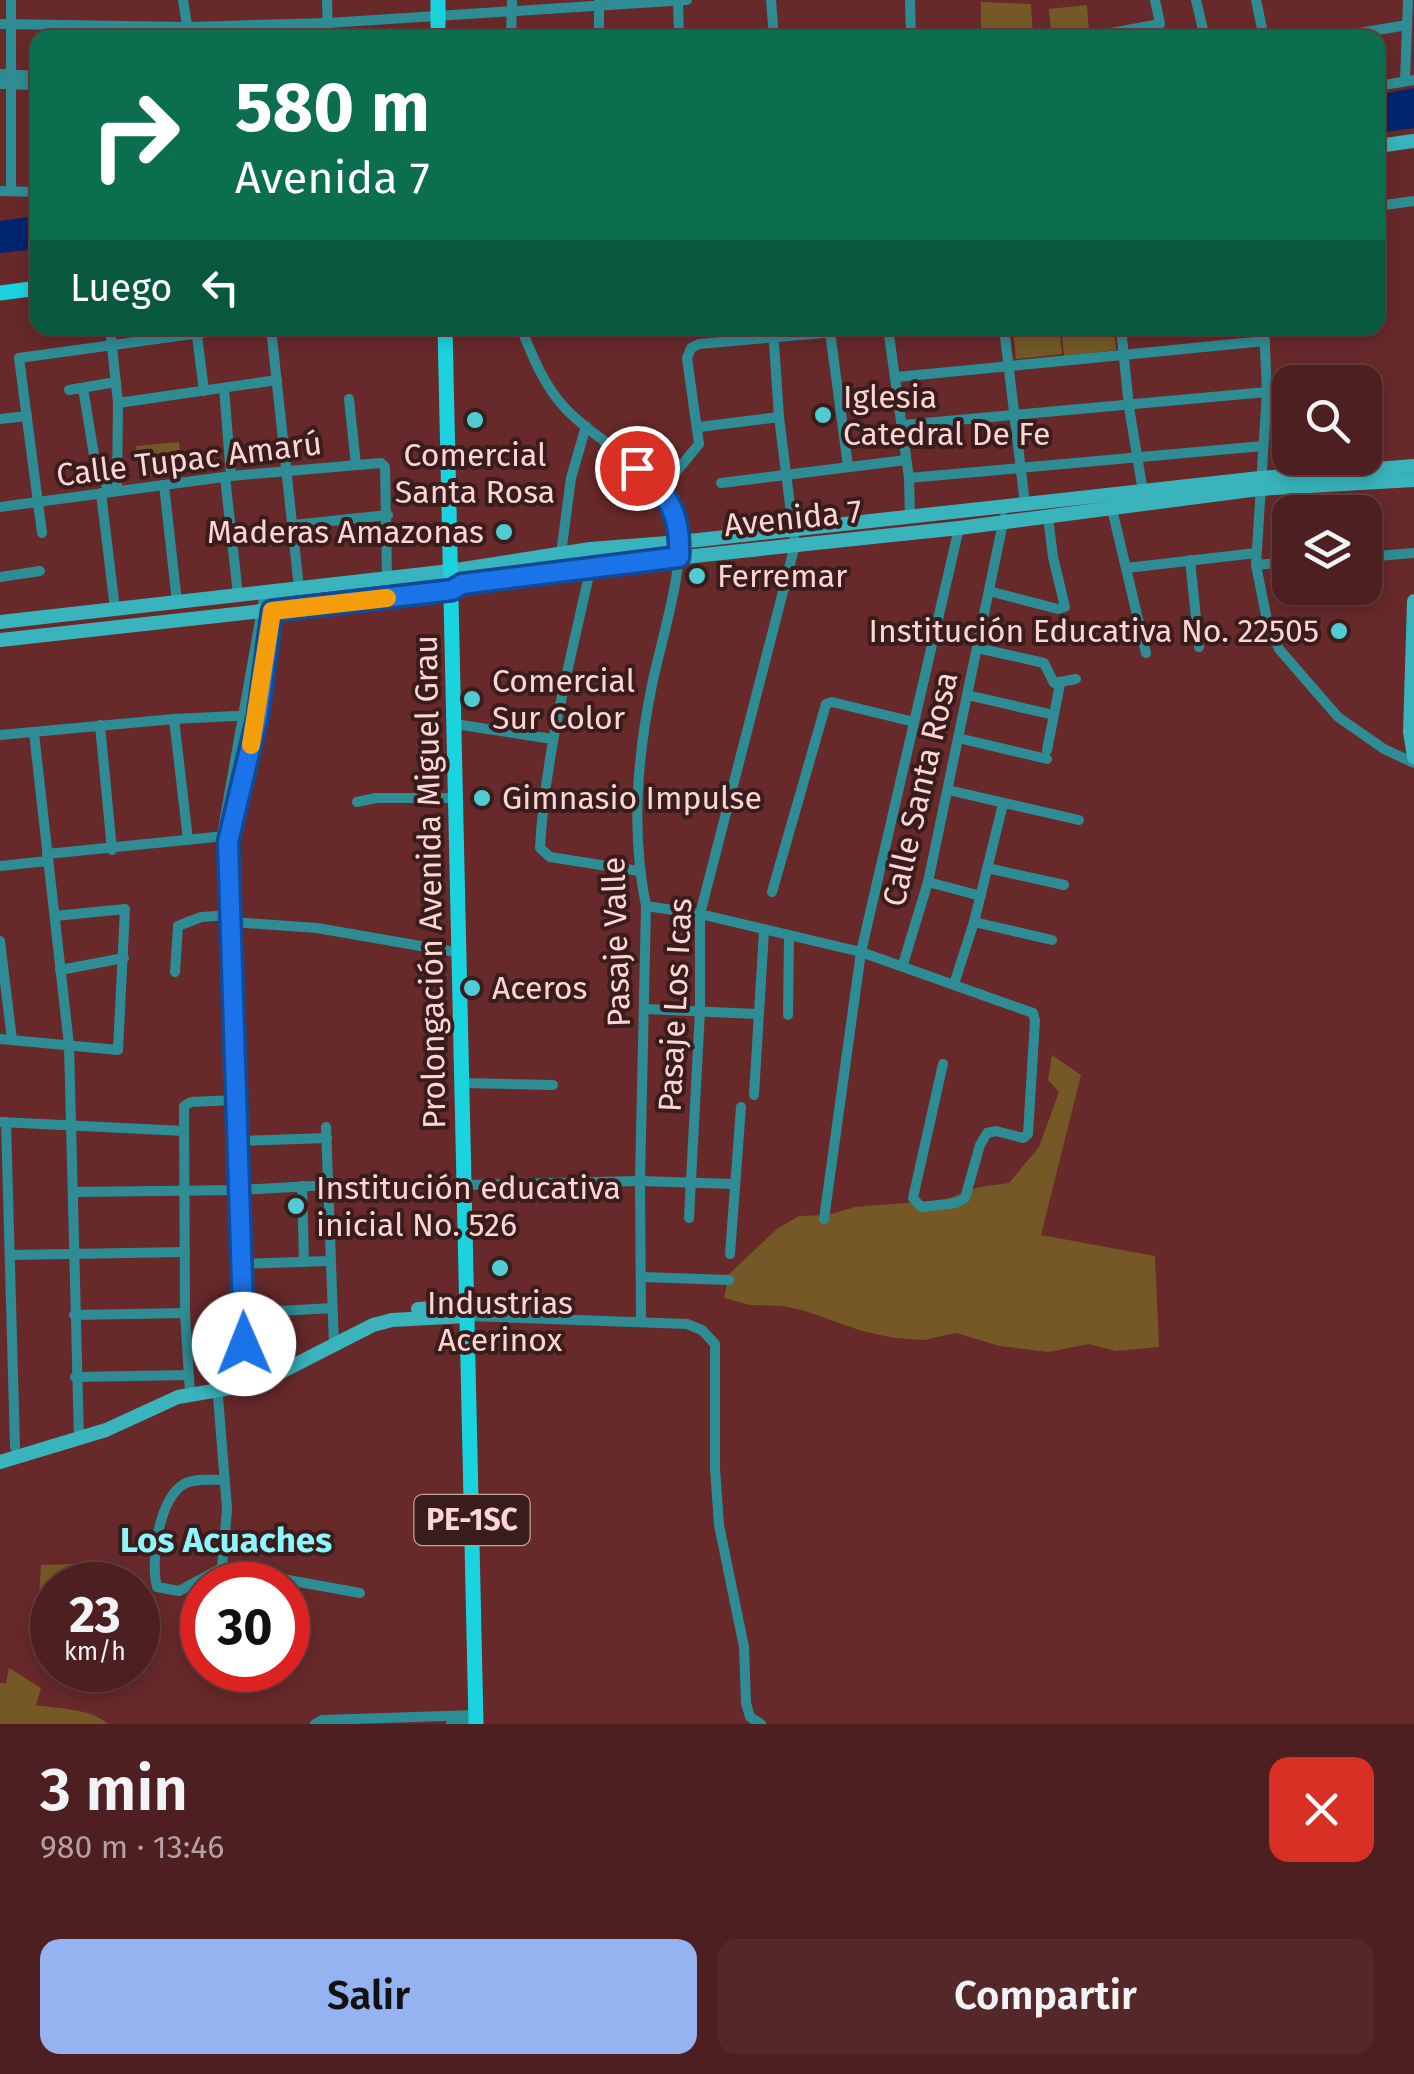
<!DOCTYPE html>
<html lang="es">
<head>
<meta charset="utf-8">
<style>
	body { margin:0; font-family:"Fira Sans",sans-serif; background:#542729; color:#f1f3f6; height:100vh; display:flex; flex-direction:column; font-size:38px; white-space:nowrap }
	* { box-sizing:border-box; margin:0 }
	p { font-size:32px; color:#b3a2a5 }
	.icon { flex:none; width:55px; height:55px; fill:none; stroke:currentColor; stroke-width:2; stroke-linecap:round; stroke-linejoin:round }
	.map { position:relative; height:1724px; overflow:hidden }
	.sheet { display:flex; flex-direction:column; background:#4d1f20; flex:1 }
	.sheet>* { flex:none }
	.banner { position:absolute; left:30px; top:30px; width:1355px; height:305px; border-radius:20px; box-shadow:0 5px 15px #0003,0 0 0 2px #643d3e; background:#0b6e4f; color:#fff; overflow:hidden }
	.tools { position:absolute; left:1272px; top:365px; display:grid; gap:20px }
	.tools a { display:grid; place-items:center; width:110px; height:110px; border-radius:20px; background:#4d1f20; box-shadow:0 5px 15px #0003,0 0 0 2px #643d3e; font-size:50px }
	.speed { position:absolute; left:30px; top:1562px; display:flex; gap:20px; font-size:50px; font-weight:700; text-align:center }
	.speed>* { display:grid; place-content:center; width:130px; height:130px; border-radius:50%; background:#4d1f20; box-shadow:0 5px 15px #0003,0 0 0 2px #643d3e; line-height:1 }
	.speed small { font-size:25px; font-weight:400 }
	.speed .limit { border:15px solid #d22; background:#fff; color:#111 }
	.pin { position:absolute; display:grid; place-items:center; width:85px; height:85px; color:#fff; margin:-42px; border:5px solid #fff; border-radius:50%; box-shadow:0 2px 10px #0007 }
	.me { position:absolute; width:110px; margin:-55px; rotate:359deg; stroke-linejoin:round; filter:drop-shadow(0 0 8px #0008) }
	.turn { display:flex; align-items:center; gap:35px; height:210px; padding:0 40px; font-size:45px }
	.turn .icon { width:130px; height:130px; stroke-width:2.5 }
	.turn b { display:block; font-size:70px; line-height:85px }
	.then { display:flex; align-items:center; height:95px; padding:0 40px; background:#0003; gap:20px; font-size:38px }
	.round { display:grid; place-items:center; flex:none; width:105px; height:105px; border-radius:20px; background:#542729 }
	.overview { display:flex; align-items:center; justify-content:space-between; height:170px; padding:0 40px }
	h1 { font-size:60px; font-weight:600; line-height:75px }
	.cta { display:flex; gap:20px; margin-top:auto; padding:20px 40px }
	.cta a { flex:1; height:115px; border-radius:20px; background:#95b2f1; color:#111; font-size:40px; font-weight:600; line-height:115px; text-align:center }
	.cta a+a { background:#542729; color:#f1f3f6 }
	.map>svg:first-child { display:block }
	.green { fill:#745926 }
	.water { fill:#01256f }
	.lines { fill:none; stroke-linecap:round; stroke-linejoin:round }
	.street { stroke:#2e8d94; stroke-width:10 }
	.secondary { stroke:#39b4bc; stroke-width:14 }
	.primary { stroke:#1bd3de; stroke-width:15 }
	.route-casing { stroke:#114b97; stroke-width:25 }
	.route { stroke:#1a73e8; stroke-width:18 }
	.slow { stroke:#f59e0b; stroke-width:18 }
	.poi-dot { fill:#51ccd5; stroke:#391d1c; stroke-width:4 }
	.labels { text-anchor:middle; stroke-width:8; stroke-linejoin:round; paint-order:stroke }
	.shield { fill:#391d1c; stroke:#c29e9c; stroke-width:2.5 }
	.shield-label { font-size:30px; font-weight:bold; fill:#fdd6d3 }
	.poi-label { font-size:32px; fill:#fdd6d3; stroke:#391d1c; text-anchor:start }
	.street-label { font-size:32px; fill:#fdd6d3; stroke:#391d1c }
	.neighbourhood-label { font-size:35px; font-weight:bold; fill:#8cf7ff; stroke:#391d1c }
</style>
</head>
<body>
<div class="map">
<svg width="1414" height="1724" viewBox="0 0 1414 1724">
	<rect width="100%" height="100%" fill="#67292a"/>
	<!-- green -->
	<g class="green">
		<polygon points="981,2 1031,4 1033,37 981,37"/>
		<polygon points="1087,5 1089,31 1051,35 1049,9"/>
		<polygon points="1013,328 1059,328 1062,354 1016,359"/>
		<polygon points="1061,328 1114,328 1116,350 1064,356"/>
		<polygon points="179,442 182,473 139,477 136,446"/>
		<polygon points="1052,1055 1081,1075 1041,1235 1155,1256 1159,1347 1116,1351 1089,1344 1048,1352 1000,1346 956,1333 924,1340 894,1338 862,1331 805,1311 783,1306 750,1305 724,1298 729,1274 778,1228 799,1216 828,1215 855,1207 944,1200 979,1187 1009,1183 1039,1147 1059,1092 1048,1080"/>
		<polygon points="105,1563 101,1585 52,1585 52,1645 39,1595 41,1565"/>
		<path d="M9,1668L41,1688L36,1705C59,1709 90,1708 108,1724H0V1683H6Z"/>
	</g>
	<!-- water -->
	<g class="water">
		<polygon points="1414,88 1414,128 1378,133 1378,95"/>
		<polygon points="37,216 37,249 0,253 0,221"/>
	</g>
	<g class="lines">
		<!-- street -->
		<g class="street">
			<polyline points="11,0 11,191"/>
			<polyline points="183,0 189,38"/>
			<polyline points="327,0 328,38"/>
			<polyline points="599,0 599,38"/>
			<polyline points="678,0 679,38"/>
			<polyline points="771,0 774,38"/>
			<polyline points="910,0 911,38"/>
			<polyline points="1196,0 1205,38"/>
			<polyline points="1256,0 1264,38"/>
			<polyline points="0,24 188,27 328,23 687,0"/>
			<polyline points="511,38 512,0"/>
			<polyline points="1084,38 1160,24 1155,0"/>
			<polyline points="1330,38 1407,25"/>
			<polyline points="0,74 38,76"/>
			<polyline points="1405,81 1408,0"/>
			<polyline points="0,84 38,85"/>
			<polyline points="1378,86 1414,80"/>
			<polyline points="0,191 38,192"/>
			<polyline points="1378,206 1414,201"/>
			<polyline points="110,328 118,403 117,490"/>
			<polyline points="196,328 204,391"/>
			<polyline points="271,328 299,588"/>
			<path d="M521,328C532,355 544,386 565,408C600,446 661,468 677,520C688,559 660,644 652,685C637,759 631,832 646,906L640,1181L641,1320"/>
			<polyline points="888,328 909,478 910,516"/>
			<polyline points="1004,328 1025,504"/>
			<polyline points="1121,328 1129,407 1143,492"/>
			<polyline points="1264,328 1267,392 1256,565 1267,620 1279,649 1338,717 1384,749 1414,763"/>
			<polyline points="830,332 848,466"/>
			<polyline points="897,377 1265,341"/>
			<polyline points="83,388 94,455 109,492"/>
			<polyline points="224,388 231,476"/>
			<polyline points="69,390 116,382"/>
			<polyline points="349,399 356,465"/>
			<polyline points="118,403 277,380"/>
			<polyline points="0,419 27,416"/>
			<polyline points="903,425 1267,392"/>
			<polyline points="699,427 779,417"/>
			<polyline points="225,477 238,595"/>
			<polyline points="909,478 1263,446"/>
			<polyline points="721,483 906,460"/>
			<polyline points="164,485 177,602"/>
			<polyline points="662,489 699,444 687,358 691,348 699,344 879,328"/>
			<polyline points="101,493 115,609"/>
			<polyline points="0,507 231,476 381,463 385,467 387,578"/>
			<polyline points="1112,509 1146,653"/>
			<polyline points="293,525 388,515"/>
			<polyline points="42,533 19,358 236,328"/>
			<path d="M590,549L589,575C569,666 545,755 540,848L550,857L639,871"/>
			<polyline points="561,554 571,478 586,426"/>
			<polyline points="1365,557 1414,553"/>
			<polyline points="1190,560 1199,647"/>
			<polyline points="1256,565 1290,562"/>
			<polyline points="1127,568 1256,553"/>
			<polyline points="0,577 40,571"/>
			<polyline points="989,591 1058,609 1065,607 1053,557 1048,517"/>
			<polyline points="977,648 1044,663 1054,683 1076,679"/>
			<polyline points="967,695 1054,715"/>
			<polyline points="174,719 188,840"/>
			<polyline points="455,724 552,739"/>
			<polyline points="100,725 112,850"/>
			<polyline points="34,733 69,1045 79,1439"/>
			<polyline points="0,735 174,719 257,715"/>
			<polyline points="958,738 1047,759"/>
			<polyline points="1047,750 1060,684"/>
			<polyline points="948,790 1079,820"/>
			<polyline points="357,802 376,798 457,798"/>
			<polyline points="228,843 234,831 257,715 275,591"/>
			<polyline points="47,854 225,836"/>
			<polyline points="0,866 48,861"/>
			<polyline points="987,868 1064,885"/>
			<polyline points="928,882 981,896"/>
			<polyline points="772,892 826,704 832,702 914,722"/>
			<polyline points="646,906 700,914 861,952 1033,1013 1035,1020 1028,1134 1023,1138 996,1131 987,1133 980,1145 965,1198 956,1203 921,1207 913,1198 943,1064"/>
			<polyline points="231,922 317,928 461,953"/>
			<polyline points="974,922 1052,940"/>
			<polyline points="0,941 12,1040"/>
			<polyline points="903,964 928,882 1004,518"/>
			<polyline points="60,970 124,958"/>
			<polyline points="175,972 178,926 201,917 230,915"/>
			<polyline points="954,984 974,922 1003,804"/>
			<polyline points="645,1009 757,1014"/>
			<polyline points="788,1015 789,936"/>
			<polyline points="0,1039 118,1050 125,909 55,916"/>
			<polyline points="462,1083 553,1085"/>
			<polyline points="754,1095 764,931"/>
			<polyline points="1,1122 184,1131"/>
			<polyline points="6,1122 15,1447"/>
			<polyline points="326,1127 334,1345"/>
			<polyline points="238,1141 327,1138"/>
			<polyline points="464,1185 640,1181 734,1184"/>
			<polyline points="302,1186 304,1262"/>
			<polyline points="75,1192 239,1190 328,1185"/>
			<polyline points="689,1218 700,1011 700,914 795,545 779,417 773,328"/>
			<polyline points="824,1219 861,952 959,528"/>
			<polyline points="730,1254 741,1107"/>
			<polyline points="10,1255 185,1252"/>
			<polyline points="241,1264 329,1261"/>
			<polyline points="642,1277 729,1280"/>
			<polyline points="244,1313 332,1308"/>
			<polyline points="74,1315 185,1313"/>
			<polyline points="467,1316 687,1324 702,1330 715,1344 715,1468 719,1525 744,1647 746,1703 750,1717 761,1724"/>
			<polyline points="75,1377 188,1375"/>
			<polyline points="245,1381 228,843 223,829 265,592"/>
			<polyline points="217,1384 227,1509 222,1568"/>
			<polyline points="190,1394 185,1313 184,1106 191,1102 236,1100"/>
			<path d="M223,1480C211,1480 194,1478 184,1484C159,1499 150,1560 157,1587L179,1591L222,1568L360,1593"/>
			<polyline points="315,1724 322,1720 476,1715"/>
			<polyline points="451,1724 476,1723"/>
		</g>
		<!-- secondary -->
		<g class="secondary">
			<polyline points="1378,146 1414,141"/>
			<polyline points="1414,601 1410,732 1414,757"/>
			<polyline points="0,622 450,571 590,549 680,542 1260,478 1414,466"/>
			<polyline points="0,640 452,590 461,584 590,567 959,528 1259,489 1414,480"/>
			<polyline points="418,1309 467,1306"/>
			<polyline points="223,1381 269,1367"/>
			<polyline points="0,1462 106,1430 178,1397 236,1387 277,1374 373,1325 392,1320 467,1316"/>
		</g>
		<!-- primary -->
		<g class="primary">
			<polyline points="438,0 438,38"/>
			<polyline points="0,293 38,288"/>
			<polyline points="445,328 476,1724"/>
		</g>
	</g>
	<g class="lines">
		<!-- route casing -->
		<g class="route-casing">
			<path id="route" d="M244,1344L228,842L258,715L272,611L452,590L462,584L679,557C681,514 669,495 637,468"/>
		</g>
		<!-- route -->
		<use href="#route" class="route"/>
		<!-- slow -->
		<polyline class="slow" points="251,745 272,611 387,598"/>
	</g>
	<!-- markers -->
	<g class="poi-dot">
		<circle cx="823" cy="415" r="10"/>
		<circle cx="475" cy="420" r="10"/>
		<circle cx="504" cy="532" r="10"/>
		<circle cx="697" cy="576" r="10"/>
		<circle cx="1339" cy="631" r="10"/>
		<circle cx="472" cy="699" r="10"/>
		<circle cx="482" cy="798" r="10"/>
		<circle cx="472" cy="988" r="10"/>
		<circle cx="296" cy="1206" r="10"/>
		<circle cx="500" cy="1268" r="10"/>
	</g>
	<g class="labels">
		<!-- shield labels -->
		<rect class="shield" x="414.5" y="1495" width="115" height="50" rx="8"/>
		<g class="shield-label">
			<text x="472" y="1530">PE-1SC</text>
		</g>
		<!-- poi labels -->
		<g class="poi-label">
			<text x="843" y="408">Iglesia<tspan x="843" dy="37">Catedral De Fe</tspan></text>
			<text x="475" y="466" text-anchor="middle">Comercial<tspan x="475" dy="37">Santa Rosa</tspan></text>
			<text x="484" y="543" text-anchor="end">Maderas Amazonas</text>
			<text x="717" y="587">Ferremar</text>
			<text x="1319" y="642" text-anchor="end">Institución Educativa No. 22505</text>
			<text x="492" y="692">Comercial<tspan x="492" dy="37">Sur Color</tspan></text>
			<text x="502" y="809">Gimnasio Impulse</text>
			<text x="492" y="999">Aceros</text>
			<text x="316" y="1199">Institución educativa<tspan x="316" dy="37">inicial No. 526</tspan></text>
			<text x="500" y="1314" text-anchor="middle">Industrias<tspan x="500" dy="37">Acerinox</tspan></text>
		</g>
		<!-- street labels -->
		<g class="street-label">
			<text transform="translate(189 459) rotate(-7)" y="11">Calle Tupac Amarú</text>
			<text transform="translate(793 518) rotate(-6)" y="11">Avenida 7</text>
			<text transform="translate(920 789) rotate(-77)" y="11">Calle Santa Rosa</text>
			<text transform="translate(430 882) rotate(-91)" y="11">Prolongación Avenida Miguel Grau</text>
			<text transform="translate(616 942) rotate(-92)" y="11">Pasaje Valle</text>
			<text transform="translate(675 1005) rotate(-87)" y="11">Pasaje Los Icas</text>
		</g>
		<!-- neighbourhood labels -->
		<g class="neighbourhood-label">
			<text x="226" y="1552">Los Acuaches</text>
		</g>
	</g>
</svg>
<div class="tools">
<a><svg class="icon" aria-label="search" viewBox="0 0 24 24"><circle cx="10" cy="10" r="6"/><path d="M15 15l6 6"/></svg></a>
<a><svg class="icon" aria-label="layers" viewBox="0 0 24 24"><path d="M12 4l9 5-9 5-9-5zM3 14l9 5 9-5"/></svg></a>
</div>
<div class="speed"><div>23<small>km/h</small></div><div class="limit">30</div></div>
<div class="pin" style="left:637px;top:468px;background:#d93025"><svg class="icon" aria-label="arrive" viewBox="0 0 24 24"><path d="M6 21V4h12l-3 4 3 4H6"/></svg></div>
<svg class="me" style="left:244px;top:1344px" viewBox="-20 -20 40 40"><circle r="19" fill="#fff"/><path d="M0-13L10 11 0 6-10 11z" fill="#1a73e8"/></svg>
<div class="banner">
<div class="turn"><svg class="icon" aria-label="right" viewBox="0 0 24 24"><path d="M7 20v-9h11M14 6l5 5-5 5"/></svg><div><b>580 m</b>Avenida 7</div></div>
<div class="then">Luego<svg class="icon" aria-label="left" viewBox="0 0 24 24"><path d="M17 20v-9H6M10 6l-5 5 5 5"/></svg></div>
</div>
</div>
<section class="sheet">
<div class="overview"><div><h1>3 min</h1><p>980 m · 13:46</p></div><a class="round" style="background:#d93025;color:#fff"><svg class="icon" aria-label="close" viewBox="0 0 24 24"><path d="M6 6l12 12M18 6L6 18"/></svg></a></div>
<div class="cta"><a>Salir</a><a>Compartir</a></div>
</section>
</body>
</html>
